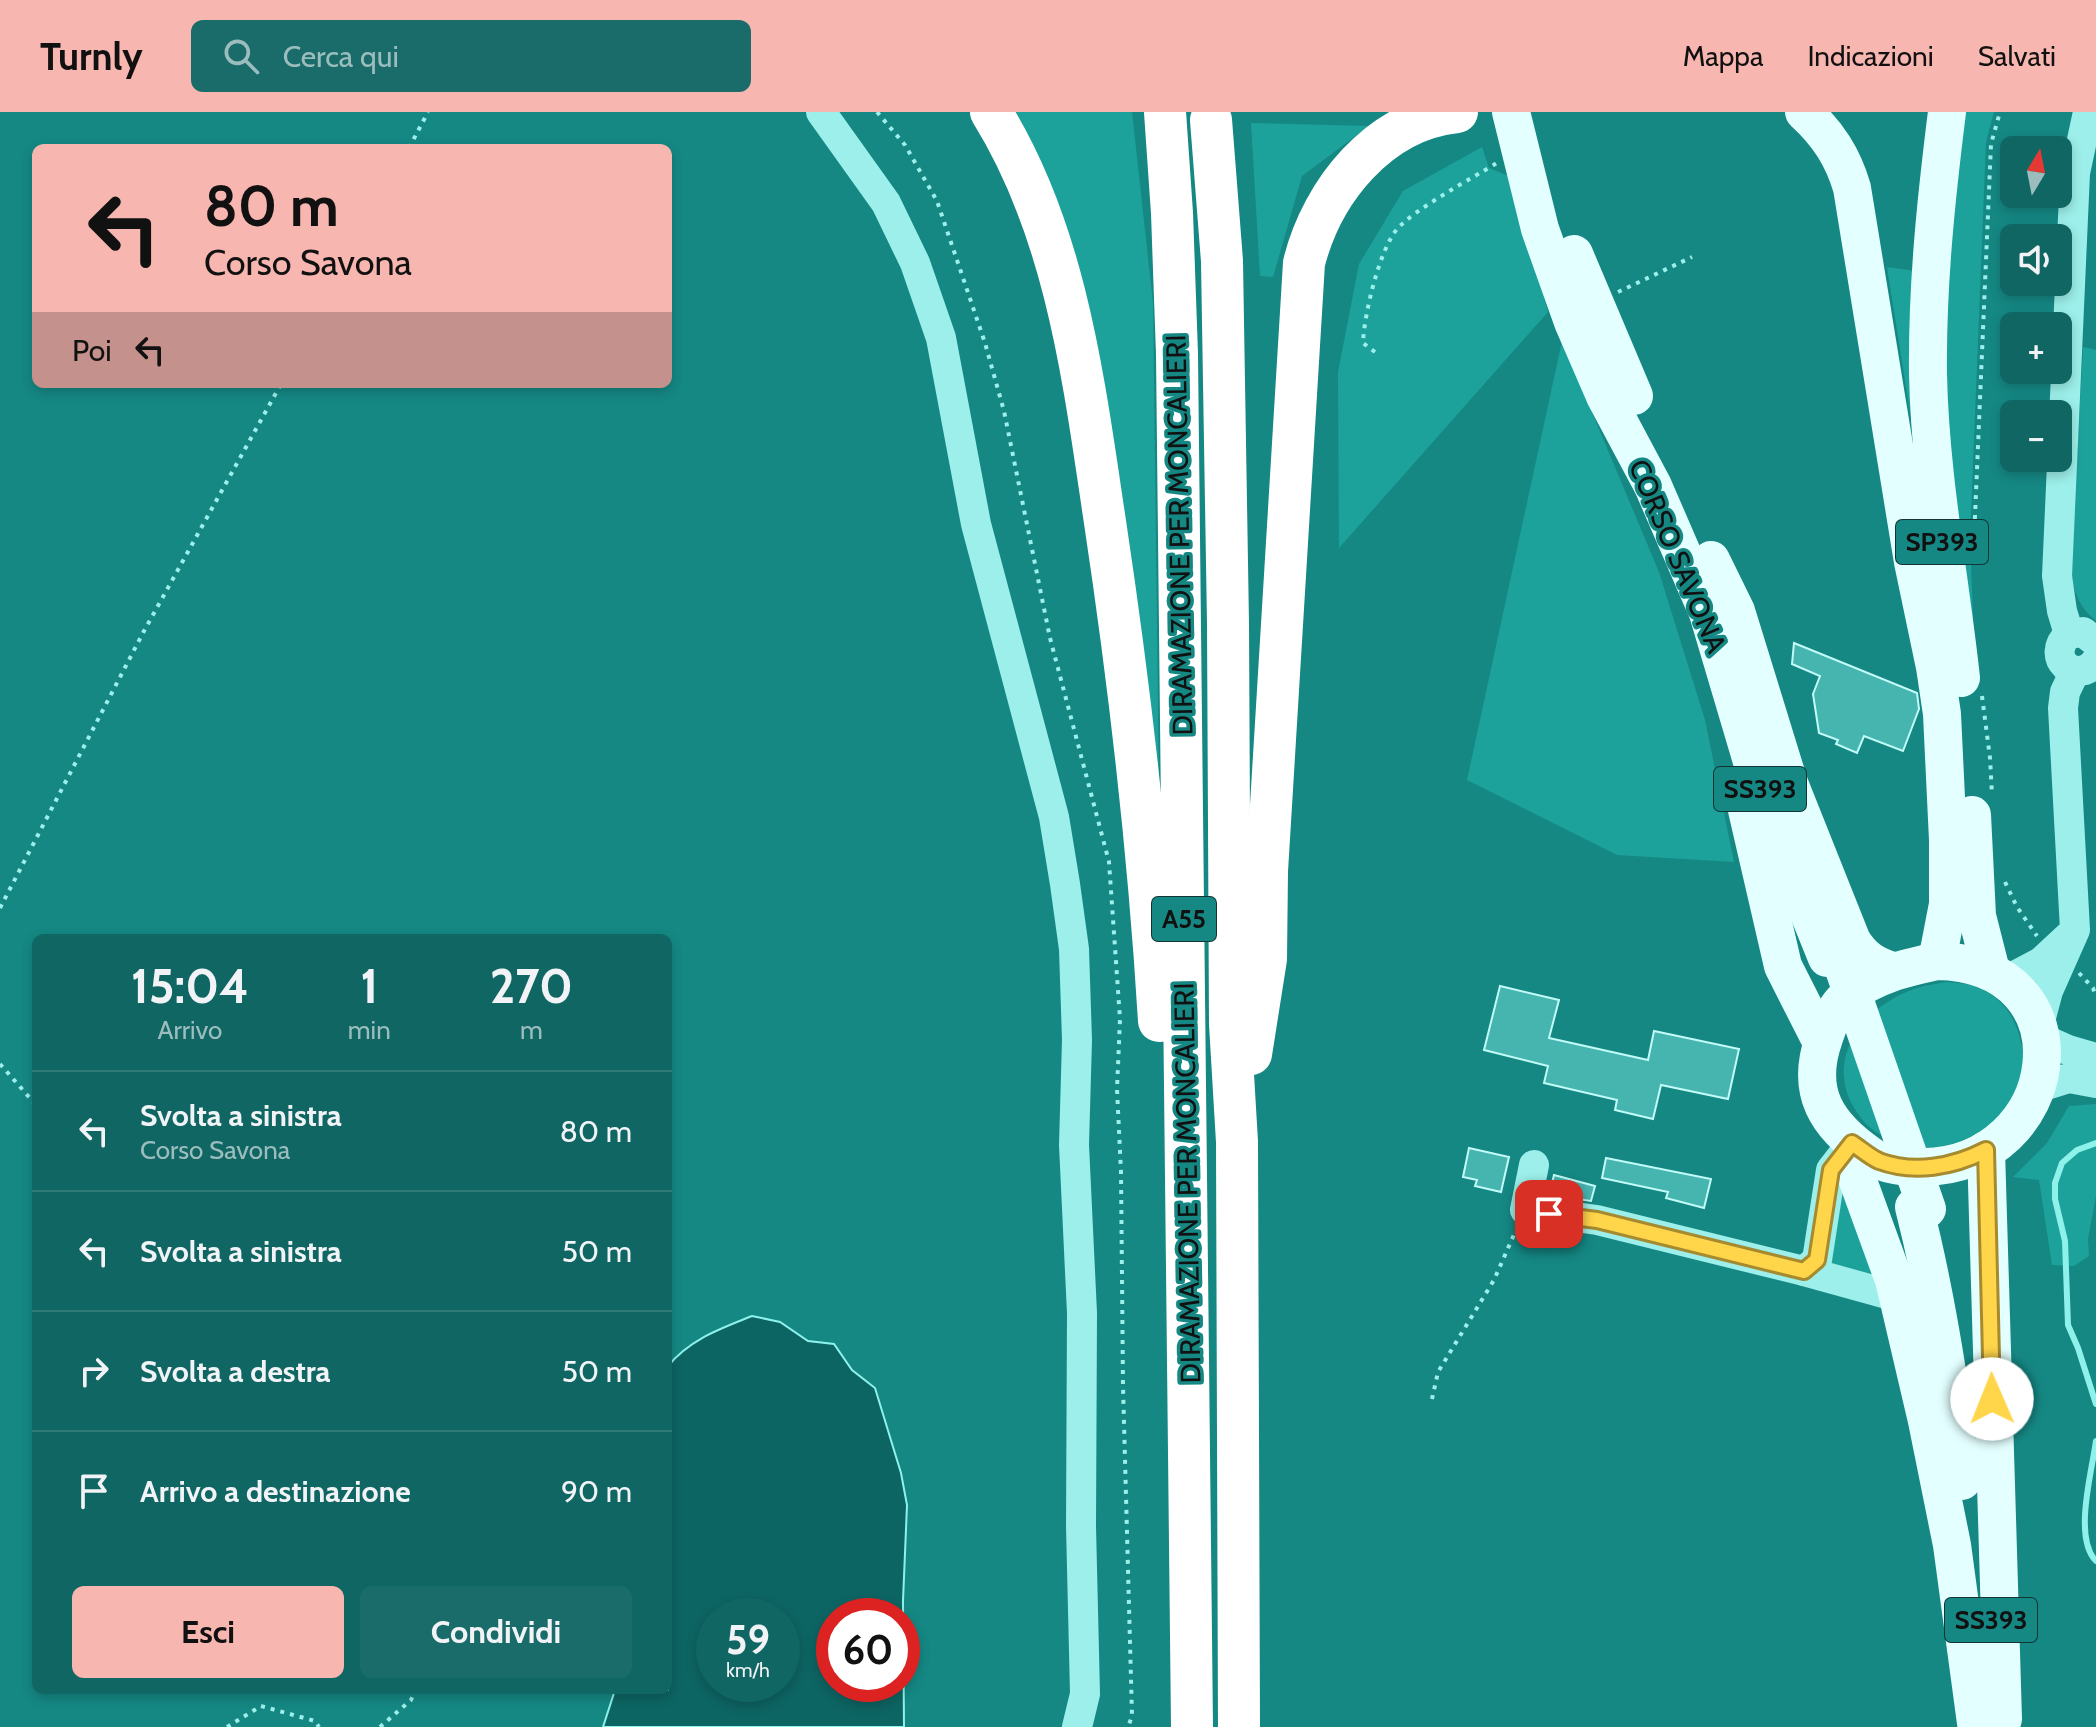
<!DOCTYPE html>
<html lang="it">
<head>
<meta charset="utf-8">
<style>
	body { margin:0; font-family:Cabin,sans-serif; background:#196c69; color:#f1f3f6; height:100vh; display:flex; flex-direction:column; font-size:30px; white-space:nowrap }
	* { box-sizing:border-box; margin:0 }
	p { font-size:26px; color:#9cbdbe }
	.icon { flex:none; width:44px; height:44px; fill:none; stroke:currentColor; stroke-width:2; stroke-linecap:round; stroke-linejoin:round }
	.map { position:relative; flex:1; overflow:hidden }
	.panel { position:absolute; left:32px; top:822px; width:640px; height:760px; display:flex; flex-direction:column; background:#106663; border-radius:12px; box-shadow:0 4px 12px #0003 }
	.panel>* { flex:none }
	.top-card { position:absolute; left:32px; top:32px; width:640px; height:244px; border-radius:12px; box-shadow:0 4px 12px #0003; background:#f7b6af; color:#111; overflow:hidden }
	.needle { width:52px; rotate:10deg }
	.fabs { position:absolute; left:2000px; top:24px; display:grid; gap:16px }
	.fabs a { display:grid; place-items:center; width:72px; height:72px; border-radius:12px; background:#106663; box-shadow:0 4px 12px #0003; font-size:40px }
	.speed { position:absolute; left:696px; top:1486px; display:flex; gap:16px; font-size:40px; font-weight:700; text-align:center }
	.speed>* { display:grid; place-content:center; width:104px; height:104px; border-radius:50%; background:#106663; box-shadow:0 4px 12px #0003; line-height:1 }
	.speed small { font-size:20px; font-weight:400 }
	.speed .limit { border:12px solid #d22; background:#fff; color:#111 }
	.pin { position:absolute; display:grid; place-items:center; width:68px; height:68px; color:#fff; margin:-34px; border-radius:16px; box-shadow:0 4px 12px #0006 }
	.me { position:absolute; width:88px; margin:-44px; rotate:359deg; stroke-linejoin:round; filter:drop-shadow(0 0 6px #0008) }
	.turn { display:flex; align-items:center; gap:28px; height:168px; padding:0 40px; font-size:36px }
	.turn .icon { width:104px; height:104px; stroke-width:2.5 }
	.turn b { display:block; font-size:56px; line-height:68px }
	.then { display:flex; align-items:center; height:76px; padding:0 40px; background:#0003; gap:16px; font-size:30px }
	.eta { display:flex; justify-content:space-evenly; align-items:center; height:136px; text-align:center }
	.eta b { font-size:48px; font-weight:700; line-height:56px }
	.cta { display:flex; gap:16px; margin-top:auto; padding:16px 40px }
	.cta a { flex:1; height:92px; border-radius:12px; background:#f7b6af; color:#111; font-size:32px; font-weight:700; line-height:92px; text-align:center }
	.cta a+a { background:#196c69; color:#f1f3f6 }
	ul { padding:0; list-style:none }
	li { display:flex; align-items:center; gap:24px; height:120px; padding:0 40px; border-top:2px solid #307a78 }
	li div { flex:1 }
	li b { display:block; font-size:30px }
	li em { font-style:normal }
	header { display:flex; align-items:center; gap:48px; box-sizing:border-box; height:112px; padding:0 40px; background:#f7b6af; color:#111 }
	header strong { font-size:38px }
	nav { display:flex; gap:44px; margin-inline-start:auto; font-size:28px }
	.search { width:560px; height:72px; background:#196c69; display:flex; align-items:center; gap:20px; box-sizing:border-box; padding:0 28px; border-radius:12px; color:#9cbdbe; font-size:30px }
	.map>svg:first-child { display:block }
	.green { fill:#1da29b }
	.water { fill:#0d6563; stroke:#8ef2eb; stroke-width:2; fill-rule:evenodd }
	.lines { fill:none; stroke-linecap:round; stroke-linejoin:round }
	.stream { stroke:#8ef2eb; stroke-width:6 }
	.building { fill:#46b5b0; stroke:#c2fbf8; stroke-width:2 }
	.path { stroke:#9cefea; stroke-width:4; stroke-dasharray:4 6; stroke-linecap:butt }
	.minor { stroke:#9cefea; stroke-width:30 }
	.major { stroke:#e3ffff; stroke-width:38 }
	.highway { stroke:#fff; stroke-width:42 }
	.major-bridge { stroke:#e3ffff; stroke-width:38 }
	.route-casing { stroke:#a68a30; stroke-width:20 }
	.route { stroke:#ffd54a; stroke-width:14 }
	.labels { text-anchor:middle; stroke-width:7; stroke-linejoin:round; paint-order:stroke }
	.shield { fill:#158884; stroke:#123534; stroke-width:2 }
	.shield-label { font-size:26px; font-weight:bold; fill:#111 }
	.street-label { font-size:28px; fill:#111; stroke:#158884 }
</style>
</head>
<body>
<header>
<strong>Turnly</strong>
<div class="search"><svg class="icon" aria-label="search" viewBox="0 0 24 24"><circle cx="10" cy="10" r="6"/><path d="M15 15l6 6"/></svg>Cerca qui</div>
<nav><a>Mappa</a><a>Indicazioni</a><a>Salvati</a></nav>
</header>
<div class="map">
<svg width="2096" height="1615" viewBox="0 0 2096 1615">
	<rect width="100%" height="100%" fill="#158884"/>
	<!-- green -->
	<g class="green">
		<polygon points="1009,0 1132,0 1153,191 1159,679"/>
		<polygon points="1966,0 1994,0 1986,30 1970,426 1974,530 1952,370 1944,237 1954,83"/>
		<polygon points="1251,11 1369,14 1302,64 1273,165 1260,164"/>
		<polygon points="1482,35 1489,56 1511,65 1548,200 1339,436 1338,260 1359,152 1403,79"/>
		<polygon points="1887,155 1922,160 1922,376"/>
		<polygon points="1562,229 1659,460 1705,608 1734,750 1617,743 1467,668"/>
		<path d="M2083,235L2096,238V509C2079,495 2073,479 2071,457Z"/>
		<path d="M1947,870C1956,871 1968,871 1977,875C1998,883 2013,901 2019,923C2023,937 2027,957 2022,971C2006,1014 1959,1039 1914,1035C1905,1035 1894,1029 1886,1025C1869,1019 1860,1006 1852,992C1825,941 1869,891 1917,876C1926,873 1937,872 1947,870Z"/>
		<polygon points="2096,992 2096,1084 2088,1127 2089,1144 2074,1154 2052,1153 2039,1068 2013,1065 2047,1031 2069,994"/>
		<polygon points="1842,1069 1885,1165 1830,1159"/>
	</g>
	<!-- water -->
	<path class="water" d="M752,1204L780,1210L808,1229L834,1232L852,1258L875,1276L901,1361L907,1393L903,1489L904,1615H603L615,1578H668V1254C690,1227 720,1217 752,1204ZM782,1504V1572H714V1504ZM902,1504V1572H834V1504Z"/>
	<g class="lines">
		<!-- stream -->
		<g class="stream">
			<polyline points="2096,1031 2077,1038 2062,1051 2055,1071 2055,1087 2065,1129 2068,1213 2078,1236 2096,1292"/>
			<path d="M2096,1329C2092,1359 2073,1426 2096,1449"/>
		</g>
	</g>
	<!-- building -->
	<g class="building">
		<polygon points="1794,531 1917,581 1919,597 1903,639 1864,624 1857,641 1836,632 1838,628 1819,621 1813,582 1820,564 1792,552"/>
		<polygon points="1500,874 1559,888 1549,926 1648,948 1654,919 1739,937 1728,987 1661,973 1653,1007 1615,998 1617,988 1544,971 1548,954 1484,938"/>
		<polygon points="1469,1036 1509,1045 1501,1080 1475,1074 1477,1068 1463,1065"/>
		<polygon points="1606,1046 1711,1067 1704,1096 1666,1086 1668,1080 1602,1066"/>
		<polygon points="1554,1063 1595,1074 1591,1089 1549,1083"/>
	</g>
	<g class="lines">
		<!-- path -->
		<g class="path">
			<polyline points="877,0 905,33 937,89 985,231 1004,299 1050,526 1109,750 1120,907 1117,977 1121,1060 1123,1274 1132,1604 1128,1615"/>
			<polyline points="409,36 428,0"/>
			<polyline points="1618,180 1692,145"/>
			<path d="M1375,240L1363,231C1364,203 1379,139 1397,117C1415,97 1472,66 1497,51"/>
			<polyline points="1974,427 1991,32 2000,0"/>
			<polyline points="1982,584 1990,646 1992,683"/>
			<polyline points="2005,770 2017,795 2037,824"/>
			<polyline points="0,796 144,519 281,272"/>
			<polyline points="2079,861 2093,876 2096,885"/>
			<polyline points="0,952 36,993"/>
			<polyline points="1432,1287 1438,1260 1494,1168 1516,1118"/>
			<polyline points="227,1615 261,1594 315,1609 319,1615"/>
			<polyline points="380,1615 411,1588 415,1578"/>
		</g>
		<!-- minor -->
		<g class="minor">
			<polyline points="821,0 886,91 915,151 941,226 976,412 1054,705 1065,772 1074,837 1077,928 1074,1033 1082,1201 1081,1414 1085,1582 1077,1615"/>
			<polyline points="2069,522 2062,499 2057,464 2075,61 2088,0"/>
			<path d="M2096,530L2083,520L2069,522C2043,545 2077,575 2096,549"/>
			<polyline points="2005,869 2041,850 2068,825"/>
			<polyline points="2039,913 2048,879 2075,818 2063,596 2065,580 2075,559"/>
			<polyline points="2041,926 2068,938 2096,946"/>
			<polyline points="2037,976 2069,966 2096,971"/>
			<polyline points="1534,1053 1525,1098 1597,1108 1804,1159 1817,1148 1831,1058 1852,1031"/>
			<polyline points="1804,1159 1898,1185"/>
		</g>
		<!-- major -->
		<g class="major">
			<polyline points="1511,0 1540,117 1573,210 1605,284 1653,374 1708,501 1764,690 1827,846"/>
			<path d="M1804,0C1828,22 1843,45 1852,76L1913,450L1935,555L1942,602L1948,728V792L1937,849"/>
			<path d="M1947,0C1936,87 1927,174 1928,262C1930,364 1950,465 1961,566"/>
			<polyline points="1574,142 1634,284"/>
			<path d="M1711,448L1736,499L1789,671L1852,829C1863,846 1873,853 1893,859"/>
			<polyline points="1747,698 1783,854 1822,931"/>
			<polyline points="1972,703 1977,804 1991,859"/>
			<path d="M1937,849C2093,852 2064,1053 1923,1055C1906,1055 1885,1054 1871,1044C1826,1013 1805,980 1824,926C1829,911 1835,894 1848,884C1874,863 1905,856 1937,849Z"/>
			<polyline points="1852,1031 1854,1058 1894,1168 1927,1309 1952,1433 1976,1611"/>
			<polyline points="1986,1038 2003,1607"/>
			<path d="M1914,1095C1937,1185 1951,1276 1962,1369"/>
		</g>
		<!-- highway -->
		<g class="highway">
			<path d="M991,0C1067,122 1084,271 1105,410C1130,576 1149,742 1159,909"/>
			<polyline points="1165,0 1172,101 1177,242 1192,1615"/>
			<polyline points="1211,8 1222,149 1228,511 1230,912 1237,1030 1239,1615"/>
			<path d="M1251,942L1266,847L1267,759L1304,151C1322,79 1379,8 1457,0"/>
		</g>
		<!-- major-bridge -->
		<polyline class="major-bridge" points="1838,840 1927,1097"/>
	</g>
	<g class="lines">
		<!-- route casing -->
		<g class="route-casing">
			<path id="route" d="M1549,1102L1597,1108L1804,1159L1817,1148L1831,1058L1852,1031C1861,1037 1870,1045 1879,1049C1914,1062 1953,1055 1986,1038L1992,1287"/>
		</g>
		<!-- route -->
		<use href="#route" class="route"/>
	</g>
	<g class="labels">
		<!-- shield labels -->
		<g class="shield">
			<rect x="1896" y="408" width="92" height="44" rx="6"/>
			<rect x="1714" y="655" width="92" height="44" rx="6"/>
			<rect x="1152" y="785" width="64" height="44" rx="6"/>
			<rect x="1945" y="1486" width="92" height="44" rx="6"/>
		</g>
		<g class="shield-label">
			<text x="1942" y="439">SP393</text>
			<text x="1760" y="686">SS393</text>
			<text x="1184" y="816">A55</text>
			<text x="1991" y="1517">SS393</text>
		</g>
		<!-- street labels -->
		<g class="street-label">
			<text transform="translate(1179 423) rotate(-91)" y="10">DIRAMAZIONE PER MONCALIERI</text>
			<text transform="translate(1678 444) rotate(67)" y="10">CORSO SAVONA</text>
			<text transform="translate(1187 1071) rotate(-91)" y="10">DIRAMAZIONE PER MONCALIERI</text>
		</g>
	</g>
</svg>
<div class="fabs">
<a><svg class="needle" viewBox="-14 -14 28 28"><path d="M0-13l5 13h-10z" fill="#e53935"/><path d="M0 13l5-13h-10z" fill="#9cbdbe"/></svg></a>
<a><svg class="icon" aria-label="sound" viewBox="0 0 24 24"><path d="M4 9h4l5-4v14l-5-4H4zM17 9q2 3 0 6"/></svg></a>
<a>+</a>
<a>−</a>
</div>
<div class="speed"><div>59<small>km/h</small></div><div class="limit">60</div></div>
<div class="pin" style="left:1549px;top:1102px;background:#d93025"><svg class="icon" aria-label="arrive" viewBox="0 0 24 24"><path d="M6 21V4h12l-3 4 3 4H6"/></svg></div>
<svg class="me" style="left:1992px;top:1287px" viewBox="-20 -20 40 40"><circle r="19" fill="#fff"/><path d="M0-13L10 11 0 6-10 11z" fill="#ffd54a"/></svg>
<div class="top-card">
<div class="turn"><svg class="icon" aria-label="left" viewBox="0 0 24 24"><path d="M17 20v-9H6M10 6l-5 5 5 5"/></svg><div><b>80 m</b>Corso Savona</div></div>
<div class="then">Poi<svg class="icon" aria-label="left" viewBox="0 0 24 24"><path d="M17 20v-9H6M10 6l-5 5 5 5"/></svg></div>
</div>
<section class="panel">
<div class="eta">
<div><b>15:04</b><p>Arrivo</p></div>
<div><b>1</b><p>min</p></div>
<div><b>270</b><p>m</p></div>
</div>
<ul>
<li><svg class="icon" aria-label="left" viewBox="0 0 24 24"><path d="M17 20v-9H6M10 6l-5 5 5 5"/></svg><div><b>Svolta a sinistra</b><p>Corso Savona</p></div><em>80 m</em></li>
<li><svg class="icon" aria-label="left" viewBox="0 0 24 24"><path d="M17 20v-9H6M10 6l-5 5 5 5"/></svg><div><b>Svolta a sinistra</b></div><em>50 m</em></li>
<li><svg class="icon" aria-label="right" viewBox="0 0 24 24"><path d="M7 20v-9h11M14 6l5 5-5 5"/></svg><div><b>Svolta a destra</b></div><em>50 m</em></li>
<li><svg class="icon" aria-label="arrive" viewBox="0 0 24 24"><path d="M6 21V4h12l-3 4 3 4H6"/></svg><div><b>Arrivo a destinazione</b></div><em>90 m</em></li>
</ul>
<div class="cta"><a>Esci</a><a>Condividi</a></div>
</section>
</div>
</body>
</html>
